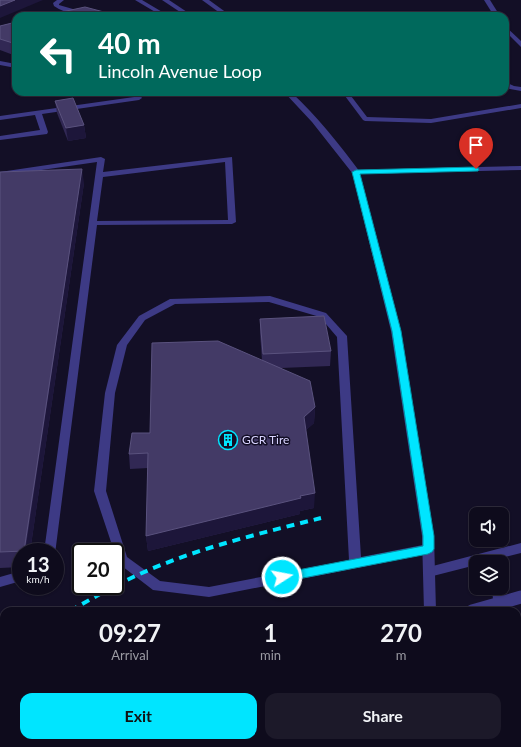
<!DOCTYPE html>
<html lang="en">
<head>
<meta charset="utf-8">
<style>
	body { margin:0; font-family:Lato,sans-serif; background:#1c1929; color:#f1f3f6; height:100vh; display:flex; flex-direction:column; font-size:15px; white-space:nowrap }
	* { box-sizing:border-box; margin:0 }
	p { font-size:13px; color:#9b9ba3 }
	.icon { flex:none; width:22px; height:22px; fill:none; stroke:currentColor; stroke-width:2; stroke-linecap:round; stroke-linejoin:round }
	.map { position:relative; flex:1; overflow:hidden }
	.side { position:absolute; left:0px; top:607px; width:521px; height:140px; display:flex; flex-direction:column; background:#0e0b1c; border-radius:12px 12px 0 0; box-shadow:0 1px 3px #0004,0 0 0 1px #2e2b3b }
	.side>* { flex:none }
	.guide { position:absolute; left:12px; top:12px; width:497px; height:84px; border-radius:12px; box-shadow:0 1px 3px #0004,0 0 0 1px #2e2b3b; background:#00695c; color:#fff; overflow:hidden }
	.controls { position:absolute; left:469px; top:507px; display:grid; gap:8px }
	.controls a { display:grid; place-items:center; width:40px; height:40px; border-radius:8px; background:#0e0b1c; box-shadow:0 1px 3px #0004,0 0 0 1px #2e2b3b; font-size:20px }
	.speed { position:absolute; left:12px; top:543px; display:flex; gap:8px; font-size:20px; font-weight:700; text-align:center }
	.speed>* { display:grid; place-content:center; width:52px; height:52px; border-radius:50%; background:#0e0b1c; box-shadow:0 1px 3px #0004,0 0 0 1px #2e2b3b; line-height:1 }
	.speed small { font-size:10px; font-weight:400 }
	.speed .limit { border:2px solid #111; border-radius:6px; background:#fff; color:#111 }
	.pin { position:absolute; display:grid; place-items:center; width:34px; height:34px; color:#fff; margin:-41px -17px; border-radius:50% 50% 50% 0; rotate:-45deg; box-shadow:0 0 4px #0007 }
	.pin .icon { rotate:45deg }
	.me { position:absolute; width:44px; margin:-22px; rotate:79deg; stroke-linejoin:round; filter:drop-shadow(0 0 3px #0008) }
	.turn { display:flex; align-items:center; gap:14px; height:84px; padding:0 20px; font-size:18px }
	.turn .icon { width:52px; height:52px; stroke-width:2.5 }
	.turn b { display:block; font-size:28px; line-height:34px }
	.eta { display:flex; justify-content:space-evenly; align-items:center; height:68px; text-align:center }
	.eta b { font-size:24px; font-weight:700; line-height:28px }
	.primary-button { display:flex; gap:8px; margin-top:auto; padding:8px 20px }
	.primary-button a { flex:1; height:46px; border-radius:12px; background:#00e5ff; color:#111; font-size:16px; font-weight:700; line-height:46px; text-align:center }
	.primary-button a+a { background:#1c1929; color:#f1f3f6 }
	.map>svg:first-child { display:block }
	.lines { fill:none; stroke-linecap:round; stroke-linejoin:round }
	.service { fill:#3d3a85; fill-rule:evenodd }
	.minor { fill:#3d3a85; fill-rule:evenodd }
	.tertiary { fill:#3d3a85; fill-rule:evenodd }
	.rail { stroke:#00e5ff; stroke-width:4; stroke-dasharray:8 6; stroke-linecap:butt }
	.tertiary-bridge { stroke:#3d3a85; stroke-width:13 }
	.wall { fill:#312854 }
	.shaded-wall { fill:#1d163a }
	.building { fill:#433a66; stroke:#5a527e }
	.route { fill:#00e5ff; stroke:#0095a6 }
	.labels { text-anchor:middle; stroke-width:3; stroke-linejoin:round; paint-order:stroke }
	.poi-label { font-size:12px; fill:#d9d4ff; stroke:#130f26; text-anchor:start }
</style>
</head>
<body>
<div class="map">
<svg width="521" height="747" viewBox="0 0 521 747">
	<rect width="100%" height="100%" fill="#130f26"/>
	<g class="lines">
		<!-- service -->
		<g class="service">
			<path d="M57,0H64L59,4V5L97,16C83,16 65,14 54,6L53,3Z"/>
			<polygon points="135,0 142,0 169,16 162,16"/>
			<polygon points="162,0 169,0 193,16 186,16"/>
			<polygon points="202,0 209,0 231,16 224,16"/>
			<polygon points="484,0 490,0 500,16 494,16"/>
			<polygon points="505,26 521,41 521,47 505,31"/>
			<polygon points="0,61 16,64 16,68 0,65"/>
			<polygon points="505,82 514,86 521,87 521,91 510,89 505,87"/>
			<polygon points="131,92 138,92 142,98 139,100 42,114 48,132 47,134 0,140 0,136 40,130 35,115 0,120 0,116 134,97"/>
			<path d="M284,92H291C317,116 339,144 360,172L359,174H353L312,122Z"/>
			<polygon points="342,92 348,92 367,117 431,119 521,104 521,108 431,123 365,121 363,120"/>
			<path d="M101,157L105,159L103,172L232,157L236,222L232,224L97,225L55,554V552H44L97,162L0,176V172ZM225,162L228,220L97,221L103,177Z"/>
			<path d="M270,296L326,313L347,336L361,557L428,544L432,546L434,549L432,552L428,554L209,597L153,590L118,563L94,491L105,393L117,345L139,316L170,299ZM269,302L320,317L337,337L349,560L209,587L160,581L127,557L106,491L115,393L127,345L145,320L175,304Z"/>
			<polygon points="521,543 521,553 486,562 476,562 476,565 429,577 425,576 423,572 425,568 429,567"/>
			<polygon points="21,571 21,581 0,587 0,577"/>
			<polygon points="502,584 504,588 506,611 494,611 492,588 502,588"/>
			<polygon points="521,696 521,719 517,720 517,697"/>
			<polygon points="306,743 336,743 334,747 304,747"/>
			<polygon points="503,743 517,743 518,747 504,747"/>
		</g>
		<!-- minor -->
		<g class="minor">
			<polygon points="521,166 521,170 360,174 401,331 434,536 436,611 424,611 422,536 391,331 352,172 356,170"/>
			<polygon points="426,743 440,743 441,747 427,747"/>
		</g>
		<!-- tertiary -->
		<polygon class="tertiary" points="4,735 4,743 11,743 9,747 0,747 0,737"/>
		<!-- rail -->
		<g class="rail">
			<path d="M115,586C180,552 250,536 321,518"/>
			<polyline points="70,611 114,586"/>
			<polyline points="0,651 4,648"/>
		</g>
		<!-- tertiary-bridge -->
		<polyline class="tertiary-bridge" points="472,611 521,597"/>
	</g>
	<!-- wall -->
	<g class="wall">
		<polygon points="16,22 16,56 0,50 0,26"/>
		<polygon points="55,101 84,125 86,138 68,141 57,113"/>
		<polygon points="0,172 84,183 30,552 21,552 21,567 0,568"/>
		<polygon points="260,319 331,351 330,366 281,368 315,407 314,423 306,430 314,508 300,511 300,514 148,551 146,536 148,468 130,469 129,454 150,433 262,360 260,333"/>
	</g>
	<!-- shaded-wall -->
	<g class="shaded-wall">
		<polygon points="15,0 43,0 0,18 0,6"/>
		<polygon points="84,125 86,138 68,141 66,128"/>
		<polygon points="82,169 84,183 30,552 25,552"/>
		<polygon points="315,407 314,423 304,432 304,417"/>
		<polygon points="315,493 314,508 300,511 300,514 148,551 146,536 300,496"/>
	</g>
	<!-- building -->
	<g class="building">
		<polygon points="0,0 15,0 0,6"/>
		<polygon points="85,7 119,16 43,16"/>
		<polygon points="16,22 16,44 0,39 0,26"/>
		<polygon points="73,98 84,125 66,128 55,101"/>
		<polygon points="82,169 24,551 0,552 0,172"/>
		<polygon points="324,316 331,351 263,354 260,319"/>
		<polygon points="218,341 310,381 315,407 304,417 315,493 300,496 301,498 146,536 148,453 129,454 132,433 150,433 152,343"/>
	</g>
	<!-- route -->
	<polygon class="route" points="476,167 479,169 478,171 360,174 401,331 434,536 434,549 432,552 428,554 282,582 278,581 277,577 278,574 282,573 423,546 423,536 392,331 352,172 356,170"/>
	<!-- icons -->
	<defs>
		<g id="building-ring" transform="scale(1)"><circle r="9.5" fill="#130f26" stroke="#00e5ff" stroke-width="1.5"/><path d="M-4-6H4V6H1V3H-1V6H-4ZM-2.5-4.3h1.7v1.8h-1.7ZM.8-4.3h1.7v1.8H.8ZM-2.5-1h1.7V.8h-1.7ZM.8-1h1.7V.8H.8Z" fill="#00e5ff"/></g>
	</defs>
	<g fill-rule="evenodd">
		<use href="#building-ring" x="228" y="440"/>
	</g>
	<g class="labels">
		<!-- poi labels -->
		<g class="poi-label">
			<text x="242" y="444">GCR Tire</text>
		</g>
	</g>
</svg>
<div class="controls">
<a><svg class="icon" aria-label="sound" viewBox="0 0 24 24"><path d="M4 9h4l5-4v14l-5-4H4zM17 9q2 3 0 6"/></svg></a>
<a><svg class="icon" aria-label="layers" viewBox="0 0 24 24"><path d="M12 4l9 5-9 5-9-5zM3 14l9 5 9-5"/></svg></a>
</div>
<div class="speed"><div>13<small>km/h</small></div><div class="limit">20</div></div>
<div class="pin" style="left:476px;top:169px;background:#d93025"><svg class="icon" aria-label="arrive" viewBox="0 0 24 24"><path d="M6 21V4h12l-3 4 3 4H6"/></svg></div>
<svg class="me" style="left:282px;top:577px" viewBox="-20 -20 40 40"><circle r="17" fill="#00e5ff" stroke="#fff" stroke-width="3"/><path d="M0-11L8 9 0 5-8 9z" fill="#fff"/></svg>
<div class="guide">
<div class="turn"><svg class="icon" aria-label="left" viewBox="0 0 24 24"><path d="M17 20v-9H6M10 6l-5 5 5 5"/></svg><div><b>40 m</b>Lincoln Avenue Loop</div></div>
</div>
<section class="side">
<div class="eta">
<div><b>09:27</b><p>Arrival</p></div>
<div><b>1</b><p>min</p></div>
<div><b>270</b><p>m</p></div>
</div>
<div class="primary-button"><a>Exit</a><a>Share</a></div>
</section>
</div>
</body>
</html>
